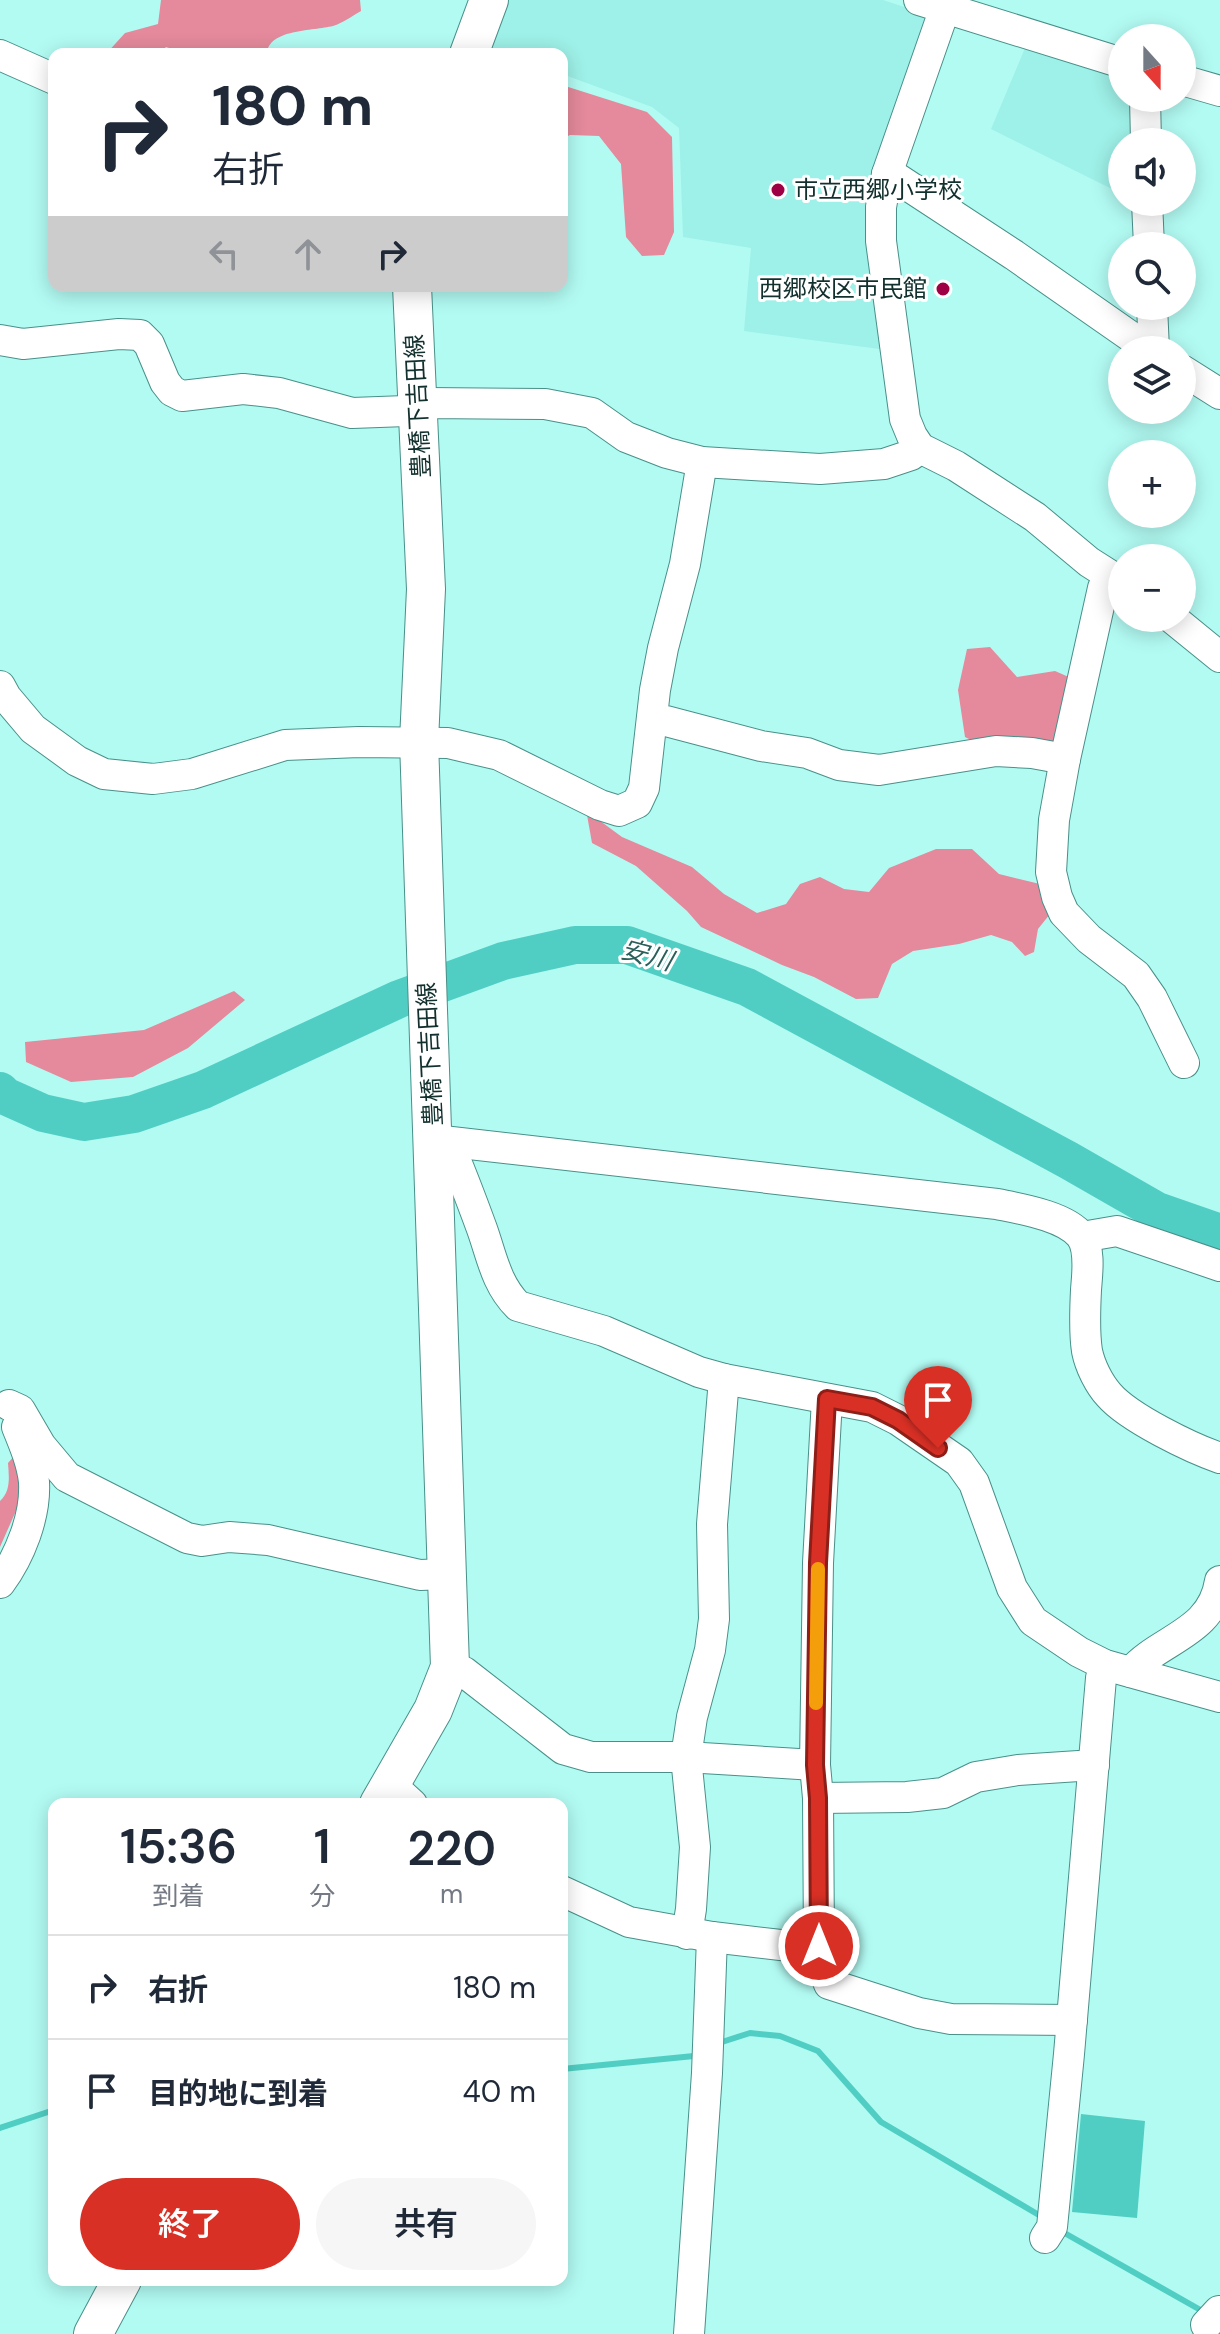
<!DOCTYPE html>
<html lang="ja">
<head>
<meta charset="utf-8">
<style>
	body { margin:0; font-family:"DM Sans","Noto Sans JP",sans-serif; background:#f6f6f7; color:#1f2937; height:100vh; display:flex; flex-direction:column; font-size:30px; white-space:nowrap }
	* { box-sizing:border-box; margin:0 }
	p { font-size:26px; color:#747a83 }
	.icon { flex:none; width:44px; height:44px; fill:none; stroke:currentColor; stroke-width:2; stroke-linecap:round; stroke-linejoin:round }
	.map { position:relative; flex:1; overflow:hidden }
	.details { position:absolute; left:48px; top:1798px; width:520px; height:488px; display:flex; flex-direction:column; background:#fff; border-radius:16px; box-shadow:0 4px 20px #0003 }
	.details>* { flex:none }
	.guide { position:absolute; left:48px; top:48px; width:520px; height:244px; border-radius:16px; box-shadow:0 4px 20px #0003; background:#fff; color:#1f2937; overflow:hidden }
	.needle { width:52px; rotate:159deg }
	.buttons { position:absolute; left:1108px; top:24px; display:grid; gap:16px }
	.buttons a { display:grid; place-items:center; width:88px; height:88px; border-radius:50%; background:#fff; box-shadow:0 4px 20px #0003; font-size:40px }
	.pin { position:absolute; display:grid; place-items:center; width:68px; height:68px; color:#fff; margin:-82px -34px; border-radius:50% 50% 50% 0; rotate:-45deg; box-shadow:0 0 8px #0007 }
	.pin .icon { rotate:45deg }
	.me { position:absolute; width:88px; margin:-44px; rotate:0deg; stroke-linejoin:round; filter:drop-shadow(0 0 6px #0008) }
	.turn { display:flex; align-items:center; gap:28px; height:168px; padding:0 32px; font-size:36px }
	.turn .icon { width:104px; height:104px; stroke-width:2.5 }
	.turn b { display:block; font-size:56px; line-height:68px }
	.lanes { display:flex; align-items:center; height:76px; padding:0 32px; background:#0003; justify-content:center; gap:40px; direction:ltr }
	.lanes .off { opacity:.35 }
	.eta { display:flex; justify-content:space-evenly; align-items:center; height:136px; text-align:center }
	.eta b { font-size:48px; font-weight:600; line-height:56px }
	.cta { display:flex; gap:16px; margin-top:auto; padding:16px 32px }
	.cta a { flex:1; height:92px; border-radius:48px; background:#d93025; color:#fff; font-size:32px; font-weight:600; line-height:92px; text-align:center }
	.cta a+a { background:#f6f6f7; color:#1f2937 }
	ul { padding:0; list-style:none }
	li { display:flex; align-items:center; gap:24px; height:104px; padding:0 32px; border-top:2px solid #e0e1e3 }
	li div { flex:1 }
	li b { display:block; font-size:30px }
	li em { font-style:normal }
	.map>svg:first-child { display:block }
	.built { fill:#9ef1e8 }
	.forest { fill:#e48a9c }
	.water { fill:#51cec3 }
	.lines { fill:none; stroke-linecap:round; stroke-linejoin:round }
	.stream { stroke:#51cec3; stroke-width:6 }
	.river { stroke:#51cec3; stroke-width:38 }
	.minor-casing { stroke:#489089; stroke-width:32 }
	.major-casing { stroke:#489089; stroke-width:40 }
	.minor { stroke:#fff; stroke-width:30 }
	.major { stroke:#fff; stroke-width:38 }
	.route-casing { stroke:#8d1f18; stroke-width:20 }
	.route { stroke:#d93025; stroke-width:14 }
	.slow { stroke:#f59e0b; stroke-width:14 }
	.poi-dot { fill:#9f0244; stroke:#fff; stroke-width:3 }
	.labels { text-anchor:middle; stroke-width:6; stroke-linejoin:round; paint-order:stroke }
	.poi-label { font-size:24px; fill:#12302d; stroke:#fff; text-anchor:start }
	.street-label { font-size:24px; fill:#12302d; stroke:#fff }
	.water-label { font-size:26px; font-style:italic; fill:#2a5f5a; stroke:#fff }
</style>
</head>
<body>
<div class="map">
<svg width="1220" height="2334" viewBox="0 0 1220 2334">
	<rect width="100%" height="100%" fill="#b2fbf3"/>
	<!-- built -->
	<g class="built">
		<polygon points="506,0 883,0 929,15 878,175 887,350 744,331 751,248 683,237 679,128 652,107 562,74 562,54 505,54 490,49"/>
		<polygon points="1025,48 1122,79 1122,98 1135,98 1137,142 1122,142 1122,194 991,129"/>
	</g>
	<!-- forest -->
	<g class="forest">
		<path d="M161,0H360L361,11C352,16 343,23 333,26C313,31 268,29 267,54H187L166,47L158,54H106L125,33L158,24Z"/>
		<polygon points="562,85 647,112 672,137 674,232 664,255 642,256 626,237 621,164 599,136 570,135 562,139"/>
		<polygon points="990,647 1017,677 1055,671 1071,678 1062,743 983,746 965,737 958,690 967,649"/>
		<polygon points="587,815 592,815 622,837 692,867 724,894 757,913 786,904 800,884 820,877 844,889 869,892 889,868 936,849 972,849 999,874 1040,884 1050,914 1038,929 1034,952 1025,956 1012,942 991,935 959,944 913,951 892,964 878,998 856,999 814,977 782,965 701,927 687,911 636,866 592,843"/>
		<polygon points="234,991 245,1000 188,1048 133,1077 71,1082 26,1062 25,1042 144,1030"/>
		<path d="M15,1455L23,1495L0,1547V1501C11,1491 9,1477 8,1463Z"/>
	</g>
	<!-- water -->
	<polygon class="water" points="1081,2114 1145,2121 1137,2218 1072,2212"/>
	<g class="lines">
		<!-- stream -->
		<g class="stream">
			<polyline points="722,2042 750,2033 780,2036 818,2051 881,2122 1044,2218"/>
			<polyline points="562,2069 694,2056"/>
			<polyline points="0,2128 54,2110"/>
			<polyline points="1061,2231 1204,2312"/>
		</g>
		<!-- river -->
		<polyline class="river" points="0,1091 5,1096 43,1113 84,1122 134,1114 203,1090 399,999 503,961 575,945 627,945 747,987 1068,1160 1157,1211 1220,1233"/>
		<!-- minor casing -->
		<g class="minor-casing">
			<g id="minor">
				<polyline points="919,0 1122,63"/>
				<polyline points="945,8 887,174 881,207 881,241 905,419 912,436 920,448 956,466 1035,517 1089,562 1122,583"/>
				<polyline points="0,55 54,79"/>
				<polyline points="1182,80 1220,91"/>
				<polyline points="1145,98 1146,142"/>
				<polyline points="887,174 895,177 1014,255 1150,350"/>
				<polyline points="1147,202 1149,246"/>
				<polyline points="1152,306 1154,350"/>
				<polyline points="0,340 23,344 119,334 140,335 149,344 165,382 172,391 182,396 243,389 279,393 352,413 406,411 427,403 545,404 592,413 626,437 667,453 702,462 820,469 884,464 911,455 920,448"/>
				<polyline points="1182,370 1220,394"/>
				<polyline points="1109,575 1103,588 1065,759 1054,820 1051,872 1057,897 1064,913 1089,939 1136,975 1152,998 1184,1063"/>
				<polyline points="1172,618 1220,657"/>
				<polyline points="0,686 6,697 33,729 77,761 104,774 153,779 192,774 285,745 359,742 448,743 499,755 600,805 619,811 637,803 644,788 655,690 663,648 685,564 702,462"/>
				<polyline points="652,719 666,721 761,746 807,753 839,765 879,770 996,751 1032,753 1065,759"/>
				<path d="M434,1140L997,1204C1021,1209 1065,1216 1081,1236C1091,1250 1087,1275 1086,1290C1085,1310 1084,1332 1087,1351C1090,1366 1099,1384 1109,1395C1129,1418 1191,1448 1220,1458"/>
				<path d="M448,1142C460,1170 471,1199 482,1229C492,1257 496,1284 518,1306L604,1331L699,1372L724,1379L872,1407L898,1420L959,1462L974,1483L1012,1588L1033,1621L1079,1652L1105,1665L1220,1697"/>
				<polyline points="1082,1237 1117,1231 1220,1266"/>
				<polyline points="827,1399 818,1563 815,1765 818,1798 819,1946 822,1965 829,1984 919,2013 951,2019 1072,2020"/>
				<polyline points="9,1405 20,1410 41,1446 67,1477 187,1538 202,1541 229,1537 268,1540 420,1575 447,1574"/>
				<path d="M0,1583C20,1556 36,1516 34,1482C32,1463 24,1444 17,1427"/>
				<polyline points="450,1667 464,1672 563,1749 591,1757 686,1757 815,1765"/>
				<path d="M1131,1672C1160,1638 1212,1634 1220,1581"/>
				<polyline points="390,1784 412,1804"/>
				<polyline points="818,1798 907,1797 943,1793 976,1777 1018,1770 1094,1765"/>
				<polyline points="562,1891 629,1922 712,1937 798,1947 819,1946"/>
				<polyline points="687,1934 691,1909 695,1847 686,1757 692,1717 710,1650 714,1619 712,1524 724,1379"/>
				<polyline points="1045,2238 1052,2227 1069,2054 1101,1678 1105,1665"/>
				<polyline points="1206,2325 1219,2311"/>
				<polyline points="689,2334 707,2073 712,1937"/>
			</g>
		</g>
		<!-- major casing -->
		<g class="major-casing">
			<g id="major">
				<polyline points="469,54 489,0"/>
				<polyline points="379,1804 433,1710 450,1667 419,741 426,589 412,286"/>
				<polyline points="93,2334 122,2280"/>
			</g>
		</g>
		<!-- minor -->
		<use href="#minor" class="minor"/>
		<!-- major -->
		<use href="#major" class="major"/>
	</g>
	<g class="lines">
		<!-- route casing -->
		<g class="route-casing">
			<polyline id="route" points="819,1946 818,1798 815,1765 818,1563 827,1399 872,1407 898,1420 938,1448"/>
		</g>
		<!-- route -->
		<use href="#route" class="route"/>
		<!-- slow -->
		<polyline class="slow" points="816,1703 818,1569"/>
	</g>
	<!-- markers -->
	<g class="poi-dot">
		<circle cx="778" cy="190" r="8"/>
		<circle cx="943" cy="289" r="8"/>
	</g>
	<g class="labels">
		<!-- poi labels -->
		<g class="poi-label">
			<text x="794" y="198">市立西郷小学校</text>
			<text x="927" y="297" text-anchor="end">西郷校区市民館</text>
		</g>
		<!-- street labels -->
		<g class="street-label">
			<text transform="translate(418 406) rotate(-93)" y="8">豊橋下吉田線</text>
			<text transform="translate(430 1054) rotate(-93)" y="8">豊橋下吉田線</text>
		</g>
		<!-- water labels -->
		<g class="water-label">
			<text transform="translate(647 955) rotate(15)" y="9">安川</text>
		</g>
	</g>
</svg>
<div class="buttons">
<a><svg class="needle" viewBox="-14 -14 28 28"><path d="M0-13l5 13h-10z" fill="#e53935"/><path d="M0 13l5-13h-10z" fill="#747a83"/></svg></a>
<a><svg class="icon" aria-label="sound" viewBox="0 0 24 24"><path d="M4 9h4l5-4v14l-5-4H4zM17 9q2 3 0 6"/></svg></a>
<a><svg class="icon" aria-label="search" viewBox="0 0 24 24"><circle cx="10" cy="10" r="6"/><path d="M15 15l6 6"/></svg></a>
<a><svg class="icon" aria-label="layers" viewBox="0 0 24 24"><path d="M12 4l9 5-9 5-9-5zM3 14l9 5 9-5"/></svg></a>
<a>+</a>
<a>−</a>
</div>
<div class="pin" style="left:938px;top:1448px;background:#d93025"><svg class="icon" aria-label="arrive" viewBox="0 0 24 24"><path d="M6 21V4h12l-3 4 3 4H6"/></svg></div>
<svg class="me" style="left:819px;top:1946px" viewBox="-20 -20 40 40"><circle r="17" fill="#d93025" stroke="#fff" stroke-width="3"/><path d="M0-11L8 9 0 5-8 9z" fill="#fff"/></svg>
<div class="guide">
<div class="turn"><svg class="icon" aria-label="right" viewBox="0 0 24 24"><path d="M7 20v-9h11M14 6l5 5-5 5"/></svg><div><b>180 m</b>右折</div></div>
<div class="lanes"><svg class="icon off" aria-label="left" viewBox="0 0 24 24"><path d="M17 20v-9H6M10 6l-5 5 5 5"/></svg><svg class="icon off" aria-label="ahead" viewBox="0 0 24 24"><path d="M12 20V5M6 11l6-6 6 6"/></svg><svg class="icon" aria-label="right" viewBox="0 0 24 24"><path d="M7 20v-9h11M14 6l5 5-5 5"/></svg></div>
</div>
<section class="details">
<div class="eta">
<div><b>15:36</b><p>到着</p></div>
<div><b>1</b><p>分</p></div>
<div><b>220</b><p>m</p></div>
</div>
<ul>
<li><svg class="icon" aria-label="right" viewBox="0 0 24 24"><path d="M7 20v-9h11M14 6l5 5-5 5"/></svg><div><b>右折</b></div><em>180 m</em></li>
<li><svg class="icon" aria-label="arrive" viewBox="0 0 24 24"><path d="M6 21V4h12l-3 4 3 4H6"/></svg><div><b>目的地に到着</b></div><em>40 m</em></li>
</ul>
<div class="cta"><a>終了</a><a>共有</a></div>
</section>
</div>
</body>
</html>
